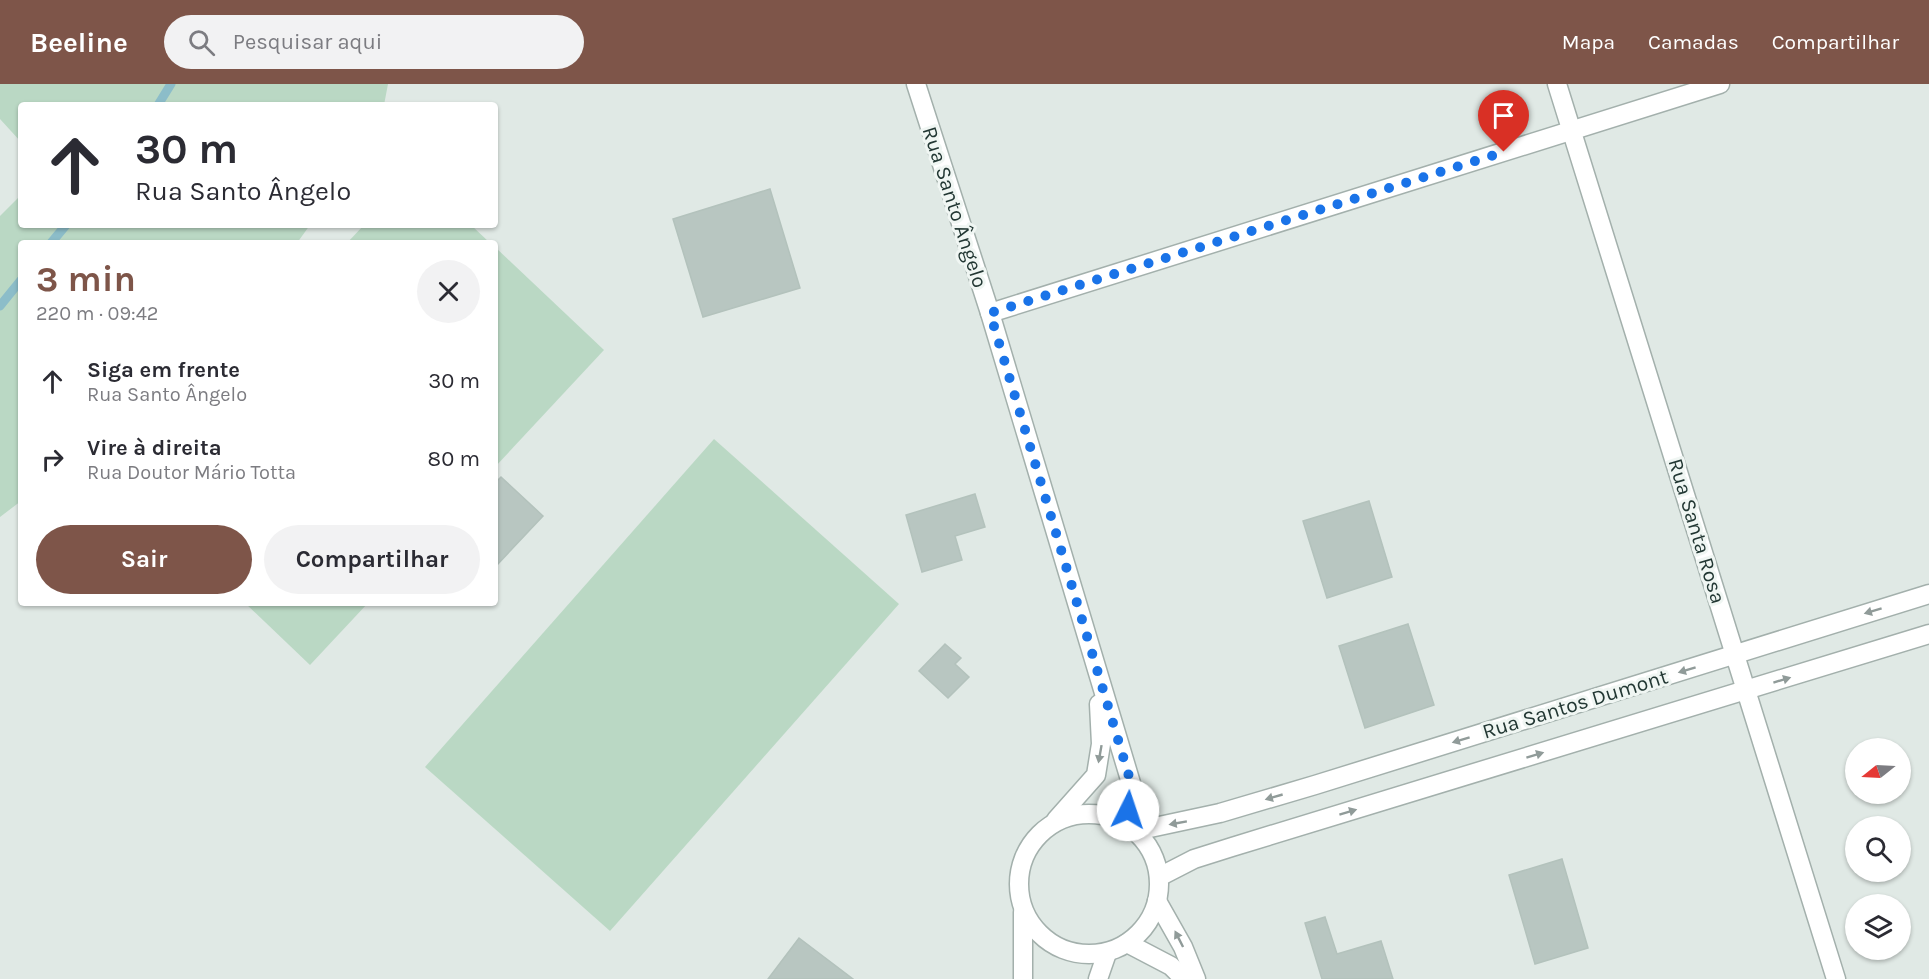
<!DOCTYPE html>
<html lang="pt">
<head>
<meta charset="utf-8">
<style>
	body { margin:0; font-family:Karla,sans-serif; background:#f2f2f3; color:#2b2b33; height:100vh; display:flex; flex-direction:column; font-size:22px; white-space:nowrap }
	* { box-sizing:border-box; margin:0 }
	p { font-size:20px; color:#7c7c81 }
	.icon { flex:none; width:33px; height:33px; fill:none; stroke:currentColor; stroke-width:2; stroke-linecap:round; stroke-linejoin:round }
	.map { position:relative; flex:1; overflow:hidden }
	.panel { position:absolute; left:18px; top:156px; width:480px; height:366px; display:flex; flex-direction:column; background:#fff; border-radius:6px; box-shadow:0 2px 4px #0004 }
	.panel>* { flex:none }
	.banner { position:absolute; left:18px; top:18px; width:480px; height:126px; border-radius:6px; box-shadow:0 2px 4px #0004; background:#fff; color:#2b2b33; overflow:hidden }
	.needle { width:39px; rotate:252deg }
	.controls { position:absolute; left:1845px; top:654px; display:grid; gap:12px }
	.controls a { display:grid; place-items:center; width:66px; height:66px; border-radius:50%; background:#fff; box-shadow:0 2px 4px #0004; font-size:30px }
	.pin { position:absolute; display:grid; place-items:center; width:51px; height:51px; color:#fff; margin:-62px -26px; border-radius:50% 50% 50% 0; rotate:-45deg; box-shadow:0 0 6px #0007 }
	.pin .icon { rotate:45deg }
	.me { position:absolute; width:66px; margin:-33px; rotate:4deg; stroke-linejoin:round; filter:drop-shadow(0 0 4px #0008) }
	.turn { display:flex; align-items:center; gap:21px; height:126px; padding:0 18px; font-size:27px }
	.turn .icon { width:78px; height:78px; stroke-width:2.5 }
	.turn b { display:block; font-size:42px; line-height:51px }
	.round { display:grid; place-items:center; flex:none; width:63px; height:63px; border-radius:32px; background:#f2f2f3 }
	.head { display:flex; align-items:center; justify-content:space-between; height:102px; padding:0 18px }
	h1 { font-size:36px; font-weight:700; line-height:45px; color:#7e5549 }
	.button { display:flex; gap:12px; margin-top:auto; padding:12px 18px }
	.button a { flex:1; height:69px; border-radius:36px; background:#7e5549; color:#fff; font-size:24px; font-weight:700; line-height:69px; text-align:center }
	.button a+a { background:#f2f2f3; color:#2b2b33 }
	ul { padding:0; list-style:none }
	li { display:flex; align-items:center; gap:18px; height:78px; padding:0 18px }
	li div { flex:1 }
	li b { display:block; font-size:22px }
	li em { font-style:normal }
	header { display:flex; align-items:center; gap:36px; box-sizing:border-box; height:84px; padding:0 30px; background:#7e5549; color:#fff }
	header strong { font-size:28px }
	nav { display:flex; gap:33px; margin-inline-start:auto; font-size:21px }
	.search { width:420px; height:54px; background:#f2f2f3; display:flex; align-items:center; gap:15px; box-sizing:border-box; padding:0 21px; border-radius:33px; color:#7c7c81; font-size:22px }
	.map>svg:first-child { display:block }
	.green { fill:#bad8c4 }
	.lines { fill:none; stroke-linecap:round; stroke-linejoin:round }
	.stream { stroke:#8cbdc9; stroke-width:9 }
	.building { fill:#b8c6c1; stroke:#b3c2bc; stroke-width:1.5 }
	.minor-casing { stroke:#a3b0ac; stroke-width:21 }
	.minor { stroke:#fff; stroke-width:18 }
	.oneway { fill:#909b99 }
	.route { stroke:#1a73e8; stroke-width:10; stroke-dasharray:0 18 }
	.labels { text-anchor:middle; stroke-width:6; stroke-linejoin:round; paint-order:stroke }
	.street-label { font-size:21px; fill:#223733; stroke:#f0f6f3 }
</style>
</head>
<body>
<header>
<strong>Beeline</strong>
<div class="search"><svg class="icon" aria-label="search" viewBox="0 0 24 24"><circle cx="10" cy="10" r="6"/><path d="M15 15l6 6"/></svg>Pesquisar aqui</div>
<nav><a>Mapa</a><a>Camadas</a><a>Compartilhar</a></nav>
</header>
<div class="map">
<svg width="1929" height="895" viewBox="0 0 1929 895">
	<rect width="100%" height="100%" fill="#e0e9e5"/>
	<!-- green -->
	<g class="green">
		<polygon points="0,0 388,0 384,21 21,21 21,58 0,35"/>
		<polygon points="21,111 21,141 310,141 297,159 21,159 21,417 0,433 0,132"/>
		<polygon points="364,141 471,141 490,159 347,159"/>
		<polygon points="495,163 604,266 495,383"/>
		<polygon points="714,355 899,520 610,847 425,683"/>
		<polygon points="245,519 368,519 310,581"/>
	</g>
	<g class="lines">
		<!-- stream -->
		<g class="stream">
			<polyline points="158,21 171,0"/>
			<polyline points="51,159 66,141"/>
			<polyline points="0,222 21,196"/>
		</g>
	</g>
	<!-- building -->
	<g class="building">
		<polygon points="770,105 800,204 703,233 673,135"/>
		<polygon points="501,393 543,432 495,483 495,399"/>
		<polygon points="975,410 985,443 955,452 962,476 922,488 906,431"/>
		<polygon points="1369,417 1392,493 1327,514 1303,437"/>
		<polygon points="1408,540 1434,621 1365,644 1339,562"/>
		<polygon points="945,560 961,574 955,580 969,593 948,614 919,587"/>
		<polygon points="1562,775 1588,864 1535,880 1509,791"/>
		<polygon points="1325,833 1337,870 1381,857 1393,895 1322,895 1305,839"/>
		<polygon points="799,854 853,895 768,895"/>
	</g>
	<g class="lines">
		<!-- minor casing -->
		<g class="minor-casing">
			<g id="minor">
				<polyline points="916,0 990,229 1131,699 1131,712 1125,739"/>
				<polyline points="1557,0 1836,895"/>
				<polyline points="990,229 1720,0"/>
				<circle cx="1089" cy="800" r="70"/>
				<polyline points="1056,736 1096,691 1101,660 1099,620"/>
				<polyline points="1136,747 1220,729 1315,701 1929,510"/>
				<polyline points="1159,793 1194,775 1232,763 1929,550"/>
				<polyline points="1157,817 1183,863 1196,895"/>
				<polyline points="1023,828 1023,895"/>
				<polyline points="1127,859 1171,882 1184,895"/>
				<polyline points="1098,895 1107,869"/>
			</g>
		</g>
		<!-- minor -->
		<use href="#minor" class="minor"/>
	</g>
	<!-- one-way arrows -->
	<defs><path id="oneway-solid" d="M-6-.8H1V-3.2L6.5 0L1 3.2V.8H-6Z" transform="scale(1.5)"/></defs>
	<g class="oneway">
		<use href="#oneway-solid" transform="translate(1873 527) rotate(163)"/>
		<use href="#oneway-solid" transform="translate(1687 586) rotate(163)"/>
		<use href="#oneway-solid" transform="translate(1782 596) rotate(-17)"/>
		<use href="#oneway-solid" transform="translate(1461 656) rotate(163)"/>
		<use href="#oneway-solid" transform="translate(1100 670) rotate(100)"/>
		<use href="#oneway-solid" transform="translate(1535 671) rotate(-17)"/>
		<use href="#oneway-solid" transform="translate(1274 713) rotate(164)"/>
		<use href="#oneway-solid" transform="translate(1348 728) rotate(-17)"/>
		<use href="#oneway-solid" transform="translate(1178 739) rotate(170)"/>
		<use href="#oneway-solid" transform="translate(1179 855) rotate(-117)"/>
	</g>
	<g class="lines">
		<!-- route -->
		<polyline class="route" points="1128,726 1131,699 990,229 1504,68"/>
	</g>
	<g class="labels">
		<!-- street labels -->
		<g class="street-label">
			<text transform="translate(955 123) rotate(72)" y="7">Rua Santo Ângelo</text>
			<text transform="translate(1697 447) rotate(73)" y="7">Rua Santa Rosa</text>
			<text transform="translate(1575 620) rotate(-17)" y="7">Rua Santos Dumont</text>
		</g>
	</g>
</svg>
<div class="controls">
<a><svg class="needle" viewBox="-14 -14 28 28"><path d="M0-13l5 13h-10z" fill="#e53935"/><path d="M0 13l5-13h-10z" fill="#7c7c81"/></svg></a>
<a><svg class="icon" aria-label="search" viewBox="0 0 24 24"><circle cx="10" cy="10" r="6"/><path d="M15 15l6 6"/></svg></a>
<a><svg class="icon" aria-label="layers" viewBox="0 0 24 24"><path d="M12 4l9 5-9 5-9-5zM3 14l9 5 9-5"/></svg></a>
</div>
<div class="pin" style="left:1504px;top:68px;background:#d93025"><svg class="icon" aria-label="arrive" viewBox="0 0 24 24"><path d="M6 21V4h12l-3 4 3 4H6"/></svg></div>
<svg class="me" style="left:1128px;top:726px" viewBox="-20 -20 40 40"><circle r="19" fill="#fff"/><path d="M0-13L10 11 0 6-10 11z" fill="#1a73e8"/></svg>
<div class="banner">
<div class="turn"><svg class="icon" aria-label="ahead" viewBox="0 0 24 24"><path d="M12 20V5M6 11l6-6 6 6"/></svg><div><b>30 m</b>Rua Santo Ângelo</div></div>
</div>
<section class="panel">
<div class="head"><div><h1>3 min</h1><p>220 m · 09:42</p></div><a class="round"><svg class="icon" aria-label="close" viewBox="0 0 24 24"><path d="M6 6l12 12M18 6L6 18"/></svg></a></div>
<ul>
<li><svg class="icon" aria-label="ahead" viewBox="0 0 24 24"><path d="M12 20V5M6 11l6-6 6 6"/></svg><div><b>Siga em frente</b><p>Rua Santo Ângelo</p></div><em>30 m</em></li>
<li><svg class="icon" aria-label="right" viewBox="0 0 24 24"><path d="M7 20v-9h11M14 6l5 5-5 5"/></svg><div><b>Vire à direita</b><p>Rua Doutor Mário Totta</p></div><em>80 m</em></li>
</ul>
<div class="button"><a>Sair</a><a>Compartilhar</a></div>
</section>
</div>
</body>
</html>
